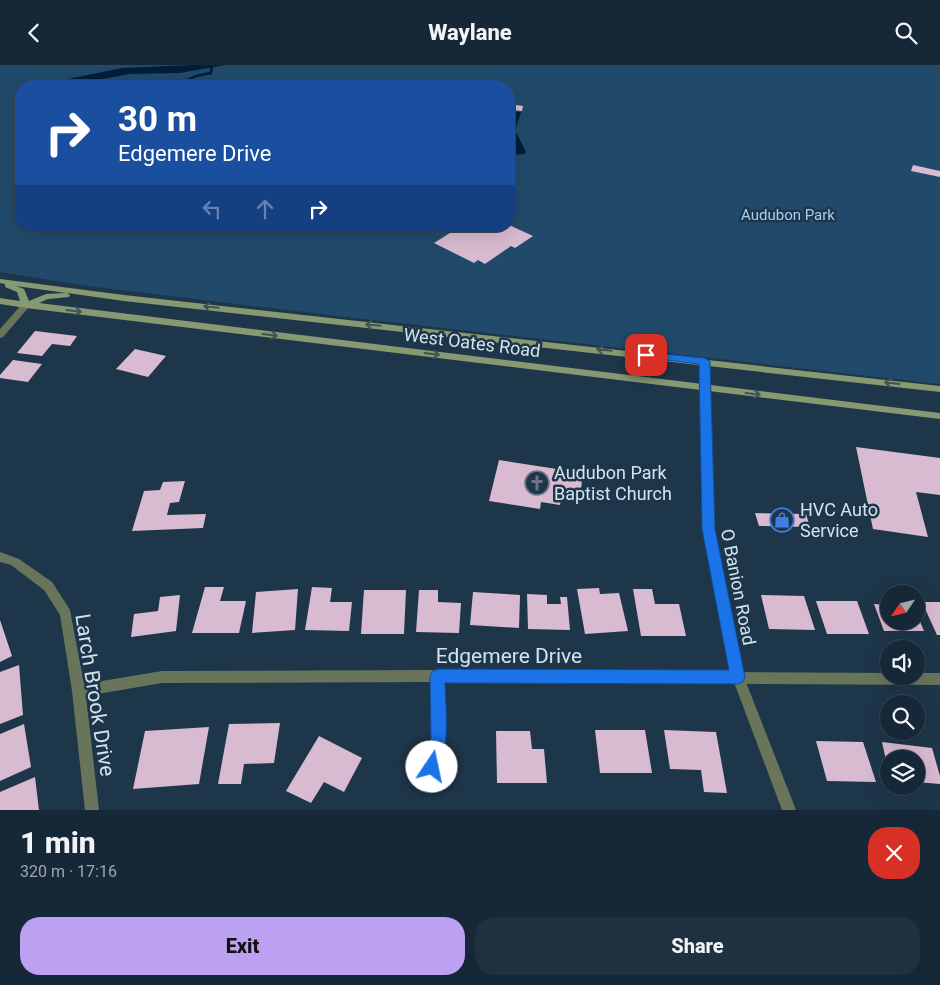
<!DOCTYPE html>
<html lang="en">
<head>
<meta charset="utf-8">
<style>
	body { margin:0; font-family:Roboto,sans-serif; background:#1f3040; color:#f1f3f6; height:100vh; display:flex; flex-direction:column; font-size:19px; white-space:nowrap }
	* { box-sizing:border-box; margin:0 }
	p { font-size:16px; color:#9ea6ae }
	.icon { flex:none; width:28px; height:28px; fill:none; stroke:currentColor; stroke-width:2; stroke-linecap:round; stroke-linejoin:round }
	.map { position:relative; height:745px; overflow:hidden }
	.side { display:flex; flex-direction:column; background:#162838; flex:1 }
	.side>* { flex:none }
	.guide { position:absolute; left:15px; top:15px; width:500px; height:152px; border-radius:20px; box-shadow:0 5px 20px #0002,0 0 0 1px #354453; background:#1a4fa0; color:#fff; overflow:hidden }
	.needle { width:32px; rotate:235deg }
	.buttons { position:absolute; left:880px; top:520px; display:grid; gap:10px }
	.buttons a { display:grid; place-items:center; width:45px; height:45px; border-radius:50%; background:#162838; box-shadow:0 5px 20px #0002,0 0 0 1px #354453; font-size:25px }
	.pin { position:absolute; display:grid; place-items:center; width:42px; height:42px; color:#fff; margin:-21px; border-radius:10px; box-shadow:0 2px 8px #0006 }
	.me { position:absolute; width:55px; margin:-28px; rotate:11deg; stroke-linejoin:round; filter:drop-shadow(0 0 4px #0008) }
	.turn { display:flex; align-items:center; gap:18px; height:105px; padding:0 20px; font-size:22px }
	.turn .icon { width:65px; height:65px; stroke-width:2.5 }
	.turn b { display:block; font-size:35px; line-height:42px }
	.lanes { display:flex; align-items:center; height:48px; padding:0 20px; background:#0003; justify-content:center; gap:25px; direction:ltr }
	.lanes .off { opacity:.35 }
	.round { display:grid; place-items:center; flex:none; width:52px; height:52px; border-radius:20px; background:#1f3040 }
	.headline { display:flex; align-items:center; justify-content:space-between; height:85px; padding:0 20px }
	h1 { font-size:30px; font-weight:800; line-height:38px }
	.cta { display:flex; gap:10px; margin-top:auto; padding:10px 20px }
	.cta a { flex:1; height:58px; border-radius:20px; background:#bca0f2; color:#111; font-size:20px; font-weight:800; line-height:58px; text-align:center }
	.cta a+a { background:#1f3040; color:#f1f3f6 }
	header { display:flex; justify-content:space-between; align-items:center; height:65px; padding:0 20px; background:#162838; font-size:22px; font-weight:800 }
	.map>svg:first-child { display:block }
	.green { fill:#214a6a; fill-rule:evenodd }
	.water { fill:#001d3c }
	.lines { fill:none; stroke-linecap:round; stroke-linejoin:round }
	.stream { stroke:#001d3c; stroke-width:2.5 }
	.building { fill:#d8bad1 }
	.minor { fill:#69755b; fill-rule:evenodd }
	.tertiary { fill:#69755b; fill-rule:evenodd }
	.secondary { fill:#879970; fill-rule:evenodd }
	.oneway { stroke:#3e5455 }
	.route { fill:#1a73e8; stroke:#114b97 }
	.labels { text-anchor:middle; stroke-width:5; stroke-linejoin:round; paint-order:stroke }
	.far-park-label { font-size:15px; fill:#a2cff6; stroke:#1e364a }
	.street-label { font-size:18px; fill:#d4e3f0; stroke:#1e364a }
	.poi-label { font-size:18px; fill:#d4e3f0; stroke:#1e364a; text-anchor:start }
	.near-street-label { font-size:21px; fill:#d4e3f0; stroke:#1e364a }
</style>
</head>
<body>
<header><svg class="icon" aria-label="back" viewBox="0 0 24 24"><path d="M15 5l-7 7 7 7"/></svg>Waylane<svg class="icon" aria-label="search" viewBox="0 0 24 24"><circle cx="10" cy="10" r="6"/><path d="M15 15l6 6"/></svg></header>
<div class="map">
<svg width="940" height="745" viewBox="0 0 940 745">
	<rect width="100%" height="100%" fill="#1e364a"/>
	<!-- green -->
	<path class="green" d="M0,0H940V319L329,250L88,221L0,207ZM21,21H509V161H21Z"/>
	<!-- water -->
	<g class="water">
		<polygon points="191,0 225,0 180,8 129,9 67,21 46,21 63,15 122,3"/>
		<polygon points="509,46 521,47 515,65 526,87 525,89 509,90"/>
	</g>
	<g class="lines">
		<!-- stream -->
		<polyline class="stream" points="175,21 196,11 211,8 212,0"/>
	</g>
	<!-- building -->
	<g class="building">
		<polygon points="509,39 523,41 522,46 509,45"/>
		<polygon points="913,100 940,106 940,112 911,106"/>
		<polygon points="509,160 533,171 515,183 511,181 485,199 478,195 474,198 434,178 461,161"/>
		<polygon points="35,266 77,271 70,281 52,279 42,291 17,288"/>
		<polygon points="135,284 166,291 148,312 116,304"/>
		<polygon points="13,295 42,299 28,317 0,313 0,310"/>
		<polygon points="856,382 940,393 940,430 916,427 928,472 873,464"/>
		<polygon points="499,395 583,408 580,432 562,429 560,440 541,437 540,444 489,436"/>
		<polygon points="185,416 179,437 170,438 167,450 206,449 203,463 132,466 144,426 160,425 163,417"/>
		<polygon points="755,448 806,449 810,462 759,461"/>
		<polygon points="205,522 224,522 220,536 246,536 239,568 192,568"/>
		<polygon points="312,522 332,523 330,537 352,537 349,566 305,565"/>
		<polygon points="599,523 600,529 619,528 628,566 585,569 577,524"/>
		<polygon points="298,524 295,565 252,568 256,527"/>
		<polygon points="633,524 652,524 655,539 679,539 686,571 641,571"/>
		<polygon points="364,525 406,525 404,569 361,569"/>
		<polygon points="419,525 438,525 438,537 461,538 459,568 416,567"/>
		<polygon points="473,527 520,530 519,563 470,560"/>
		<polygon points="527,529 547,530 547,539 561,539 560,532 567,532 570,565 528,564"/>
		<polygon points="180,530 176,566 131,572 134,549 158,546 160,532"/>
		<polygon points="761,530 804,531 815,565 769,564"/>
		<polygon points="816,536 857,536 869,569 827,569"/>
		<polygon points="922,537 940,537 940,570 937,570"/>
		<polygon points="874,539 889,540 889,556 916,556 916,547 924,566 884,566"/>
		<polygon points="0,555 12,591 0,597"/>
		<polygon points="19,600 23,650 0,659 0,607"/>
		<polygon points="280,658 274,698 244,699 241,719 218,719 229,659"/>
		<polygon points="24,659 31,702 0,716 0,669"/>
		<polygon points="209,662 199,719 133,724 145,666"/>
		<polygon points="595,665 645,665 652,708 600,708"/>
		<polygon points="664,665 716,667 727,728 704,727 701,705 670,704"/>
		<polygon points="496,666 530,666 532,684 544,684 547,718 497,718"/>
		<polygon points="319,671 362,693 344,727 324,717 311,738 286,726"/>
		<polygon points="816,676 863,677 876,717 827,716"/>
		<polygon points="882,677 932,683 940,711 940,719 916,717 916,694 889,694 888,704"/>
		<polygon points="35,712 39,745 0,745 0,727"/>
	</g>
	<g class="lines">
		<!-- minor -->
		<g class="minor">
			<polygon points="26,237 30,240 29,242 3,272 0,273 0,264 23,238"/>
			<polygon points="0,487 19,494 52,517 70,545 84,619 162,606 438,605 889,608 889,611 916,611 916,608 940,608 940,620 444,617 445,673 436,717 434,722 429,724 424,722 422,717 431,673 432,617 162,618 86,631 99,745 85,745 72,626 60,550 44,525 11,500 0,497"/>
		</g>
		<!-- tertiary -->
		<polygon class="tertiary" points="704,293 709,296 715,464 726,525 744,612 796,745 782,745 732,612 714,525 703,464 699,296"/>
		<!-- secondary -->
		<path class="secondary" d="M0,214L124,230L940,321V327L124,236L67,228L70,230L69,232L48,234L39,238L940,348V354L26,243L0,239V233L20,236L17,227L5,222V219L0,218ZM16,221L66,228L46,229L29,236L24,224Z"/>
	</g>
	<!-- one-way arrows -->
	<defs><path id="oneway-shaft" d="M-6 0H5M1.5-3L5.5 0L1.5 3" fill="none" stroke-width="1.6" stroke-linecap="round" stroke-linejoin="round" transform="scale(1.25)"/></defs>
	<g class="oneway">
		<use href="#oneway-shaft" transform="translate(211 242) rotate(-174)"/>
		<use href="#oneway-shaft" transform="translate(74 246) rotate(7)"/>
		<use href="#oneway-shaft" transform="translate(373 260) rotate(-174)"/>
		<use href="#oneway-shaft" transform="translate(270 270) rotate(7)"/>
		<use href="#oneway-shaft" transform="translate(604 285) rotate(-174)"/>
		<use href="#oneway-shaft" transform="translate(432 289) rotate(7)"/>
		<use href="#oneway-shaft" transform="translate(892 318) rotate(-173)"/>
		<use href="#oneway-shaft" transform="translate(753 329) rotate(7)"/>
	</g>
	<!-- route -->
	<path class="route" d="M646,287L704,293L710,296L715,464L745,612L743,617L738,619L445,618C446,647 450,680 438,708L432,710L427,708L424,702L431,673L430,611L433,606L438,604L729,605L702,464L699,299L642,292L641,290Z"/>
	<!-- icons -->
	<defs>
		<g id="church-ring" transform="scale(1.25)"><circle r="9.5" fill="#1e364a" stroke="#6b7280" stroke-width="1.5"/><path d="M-1.2-6h2.4v3.5h3.3v2.4h-3.3V6h-2.4V-.1h-3.3v-2.4h3.3Z" fill="#6b7280"/></g>
		<g id="shop-ring" transform="scale(1.25)"><circle r="9.5" fill="#1e364a" stroke="#3f7fe0" stroke-width="1.5"/><path d="M-5-2.5h2.3a2.7 3.5 0 0 1 5.4 0H5L5.5 6h-11ZM-1.5-2.5h3a1.5 2.3 0 0 0-3 0Z" fill="#3f7fe0"/></g>
	</defs>
	<g fill-rule="evenodd">
		<use href="#church-ring" x="537" y="418"/>
		<use href="#shop-ring" x="782" y="455"/>
	</g>
	<g class="labels">
		<!-- far-park labels -->
		<g class="far-park-label">
			<text x="788" y="155">Audubon Park</text>
		</g>
		<!-- street labels -->
		<g class="street-label">
			<text transform="translate(472 278) rotate(7)" y="6">West Oates Road</text>
			<text transform="translate(738 522) rotate(79)" y="6">O Banion Road</text>
		</g>
		<!-- poi labels -->
		<g class="poi-label">
			<text x="554" y="414">Audubon Park<tspan x="554" dy="21">Baptist Church</tspan></text>
			<text x="800" y="451">HVC Auto<tspan x="800" dy="21">Service</tspan></text>
		</g>
		<!-- near-street labels -->
		<g class="near-street-label">
			<text x="509" y="598">Edgemere Drive</text>
			<text transform="translate(95 630) rotate(81)" y="7">Larch Brook Drive</text>
		</g>
	</g>
</svg>
<div class="buttons">
<a><svg class="needle" viewBox="-14 -14 28 28"><path d="M0-13l5 13h-10z" fill="#e53935"/><path d="M0 13l5-13h-10z" fill="#9ea6ae"/></svg></a>
<a><svg class="icon" aria-label="sound" viewBox="0 0 24 24"><path d="M4 9h4l5-4v14l-5-4H4zM17 9q2 3 0 6"/></svg></a>
<a><svg class="icon" aria-label="search" viewBox="0 0 24 24"><circle cx="10" cy="10" r="6"/><path d="M15 15l6 6"/></svg></a>
<a><svg class="icon" aria-label="layers" viewBox="0 0 24 24"><path d="M12 4l9 5-9 5-9-5zM3 14l9 5 9-5"/></svg></a>
</div>
<div class="pin" style="left:646px;top:290px;background:#d93025"><svg class="icon" aria-label="arrive" viewBox="0 0 24 24"><path d="M6 21V4h12l-3 4 3 4H6"/></svg></div>
<svg class="me" style="left:432px;top:702px" viewBox="-20 -20 40 40"><circle r="19" fill="#fff"/><path d="M0-13L10 11 0 6-10 11z" fill="#1a73e8"/></svg>
<div class="guide">
<div class="turn"><svg class="icon" aria-label="right" viewBox="0 0 24 24"><path d="M7 20v-9h11M14 6l5 5-5 5"/></svg><div><b>30 m</b>Edgemere Drive</div></div>
<div class="lanes"><svg class="icon off" aria-label="left" viewBox="0 0 24 24"><path d="M17 20v-9H6M10 6l-5 5 5 5"/></svg><svg class="icon off" aria-label="ahead" viewBox="0 0 24 24"><path d="M12 20V5M6 11l6-6 6 6"/></svg><svg class="icon" aria-label="right" viewBox="0 0 24 24"><path d="M7 20v-9h11M14 6l5 5-5 5"/></svg></div>
</div>
</div>
<section class="side">
<div class="headline"><div><h1>1 min</h1><p>320 m · 17:16</p></div><a class="round" style="background:#d93025;color:#fff"><svg class="icon" aria-label="close" viewBox="0 0 24 24"><path d="M6 6l12 12M18 6L6 18"/></svg></a></div>
<div class="cta"><a>Exit</a><a>Share</a></div>
</section>
</body>
</html>
